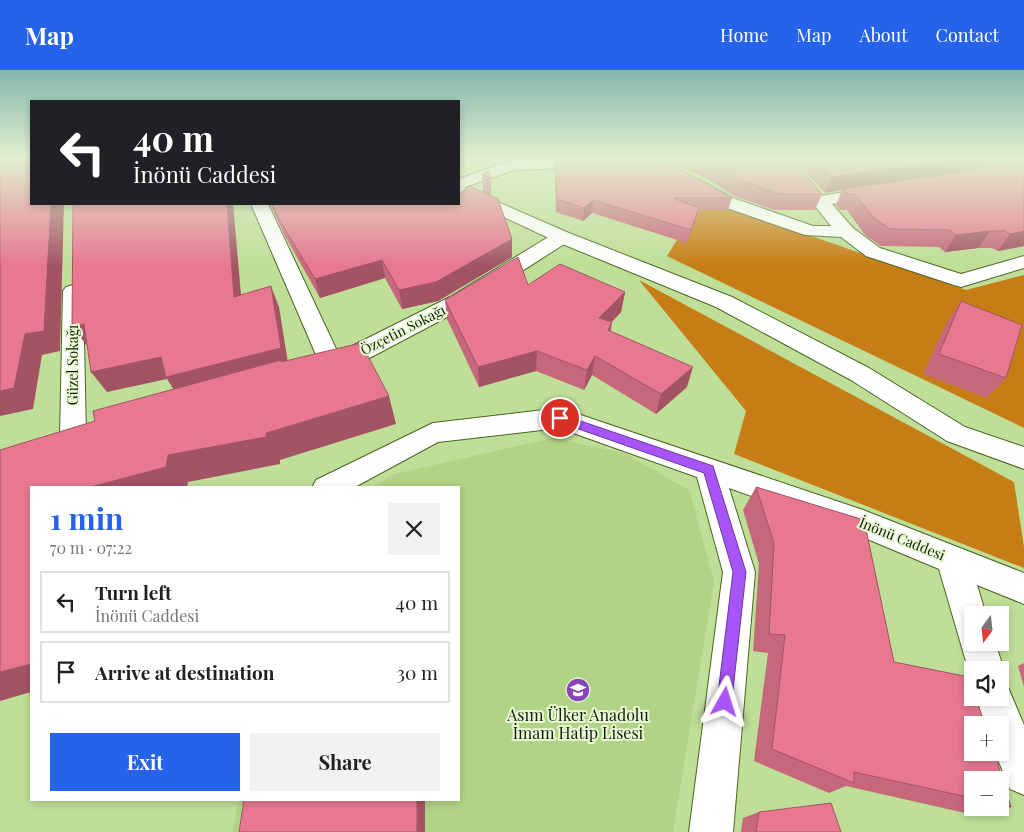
<!DOCTYPE html>
<html lang="en">
<head>
<meta charset="utf-8">
<style>
	body { margin:0; font-family:"Playfair Display",serif; background:#f2f2f2; color:#222; height:100vh; display:flex; flex-direction:column; font-size:19px; white-space:nowrap }
	* { box-sizing:border-box; margin:0 }
	p { font-size:16px; color:#767676 }
	.icon { flex:none; width:28px; height:28px; fill:none; stroke:currentColor; stroke-width:2; stroke-linecap:round; stroke-linejoin:round }
	.map { position:relative; flex:1; overflow:hidden }
	.drawer { position:absolute; left:30px; top:416px; width:430px; height:315px; display:flex; flex-direction:column; background:#fff; border-radius:0px; box-shadow:0 2px 8px #0003 }
	.drawer>* { flex:none }
	.banner { position:absolute; left:30px; top:30px; width:430px; height:105px; border-radius:0px; box-shadow:0 2px 8px #0003; background:#202124; color:#fff; overflow:hidden }
	.needle { width:32px; rotate:195deg }
	.tools { position:absolute; left:964px; top:536px; display:grid; gap:10px }
	.tools a { display:grid; place-items:center; width:45px; height:45px; border-radius:0px; background:#fff; box-shadow:0 2px 8px #0003; font-size:25px }
	.pin { position:absolute; display:grid; place-items:center; width:42px; height:42px; color:#fff; margin:-21px; border:2px solid #fff; border-radius:50%; box-shadow:0 1px 5px #0007 }
	.me { position:absolute; width:55px; margin:-28px; rotate:6deg; stroke-linejoin:round; filter:drop-shadow(0 0 4px #0008) }
	.turn { display:flex; align-items:center; gap:18px; height:105px; padding:0 20px; font-size:22px }
	.turn .icon { width:65px; height:65px; stroke-width:2.5 }
	.turn b { display:block; font-size:35px; line-height:42px }
	.round { display:grid; place-items:center; flex:none; width:52px; height:52px; border-radius:0px; background:#f2f2f2 }
	.overview { display:flex; align-items:center; justify-content:space-between; height:85px; padding:0 20px }
	h1 { font-size:30px; font-weight:700; line-height:38px; color:#2563eb }
	.cta { display:flex; gap:10px; margin-top:auto; padding:10px 20px }
	.cta a { flex:1; height:58px; border-radius:0px; background:#2563eb; color:#fff; font-size:20px; font-weight:700; line-height:58px; text-align:center }
	.cta a+a { background:#f2f2f2; color:#222 }
	ul { padding:0; list-style:none }
	li { display:flex; align-items:center; gap:15px; height:62px; margin:0 10px 8px; padding:0 10px; border:2px solid #e0e0e0; border-radius:0px }
	li div { flex:1 }
	li b { display:block; font-size:19px }
	li em { font-style:normal }
	header { display:flex; align-items:center; gap:30px; box-sizing:border-box; height:70px; padding:0 25px; background:#2563eb; color:#fff }
	header strong { font-size:24px }
	nav { display:flex; gap:28px; margin-inline-start:auto; font-size:18px }
	.map>svg:first-child { display:block }
	.built { fill:#b1d385 }
	.forest { fill:#c67d15 }
	.lines { fill:none; stroke-linecap:round; stroke-linejoin:round }
	.street-casing { stroke:#4b6521; stroke-width:2 }
	.secondary-casing { stroke:#4b6521; stroke-width:2 }
	.street { fill:#fff; fill-rule:evenodd }
	.secondary { fill:#fff; fill-rule:evenodd }
	.wall { fill:#c7677c; fill-rule:evenodd }
	.shaded-wall { fill:#a25465 }
	.building { fill:#e77890; stroke:#a25465 }
	.route { fill:#a855f7; stroke:#6d37a1 }
	.labels { text-anchor:middle; stroke-width:4; stroke-linejoin:round; paint-order:stroke }
	.street-label { font-size:14px; fill:#121d03; stroke:#e9f9d6 }
	.near-poi-label { font-size:16px; fill:#121d03; stroke:#e9f9d6 }
</style>
</head>
<body>
<header>
<strong>Map</strong>
<nav><a>Home</a><a>Map</a><a>About</a><a>Contact</a></nav>
</header>
<div class="map">
<svg width="1024" height="762" viewBox="0 0 1024 762">
	<rect width="100%" height="100%" fill="#bfde97"/>
	<!-- built -->
	<polygon class="built" points="553,368 624,383 689,420 714,511 673,762 233,762 238,730 459,730 459,418 373,417 394,404"/>
	<!-- forest -->
	<g class="forest">
		<polygon points="703,128 966,220 1024,205 1024,358 667,186"/>
		<polygon points="639,210 1014,412 1024,477 1024,498 734,384 746,341"/>
	</g>
	<g class="lines">
		<!-- street casing -->
		<g class="street-casing">
			<g id="street">
				<polygon points="597,89 599,92 596,95 591,97 514,100 459,119 459,109 512,90"/>
				<polygon points="699,109 733,128 813,156 831,156 811,131 814,127 876,117 882,118 884,122 882,126 832,134 853,158 880,178 961,204 1024,186 1024,198 961,217 954,215 866,186 841,167 805,165 721,136 693,117 691,114 693,111"/>
				<polygon points="251,134 268,134 338,283 450,227 555,163 569,163 571,167 569,171 466,237 341,303 333,305 322,303 318,297 320,294"/>
				<polygon points="73,215 80,217 83,221 86,367 83,374 73,377 63,374 60,367 63,221 66,217"/>
				<polygon points="560,338 863,440 1024,503 1024,534 977,515 986,545 972,545 972,572 995,572 1004,600 1000,610 1000,600 972,600 972,612 939,499 841,458 729,418 755,502 733,762 689,762 723,502 697,407 559,358 438,372 353,418 312,418 316,410 433,353"/>
				<polygon points="1000,612 1007,615 1024,655 1024,725 1010,719 995,682 1000,682 1000,655 985,655 975,628 1000,628"/>
			</g>
		</g>
		<!-- secondary casing -->
		<g class="secondary-casing">
			<polygon id="secondary" points="459,115 569,163 732,227 869,298 965,357 1024,377 1024,399 947,371 851,310 716,237 555,171 459,126"/>
		</g>
		<!-- street -->
		<use href="#street" class="street"/>
		<!-- secondary -->
		<use href="#secondary" class="secondary"/>
	</g>
	<!-- wall -->
	<g class="wall">
		<polygon points="555,89 732,128 728,140 698,140 695,151 687,173 592,143 583,151 556,142 555,101"/>
		<polygon points="665,89 793,89 822,124 815,140 774,140 734,126 709,110"/>
		<polygon points="794,89 1024,89 1024,176 998,181 992,178 978,178 945,182 939,177 881,176 865,165 847,140 840,140 836,135 842,120 825,123"/>
		<polygon points="482,105 491,108 491,126 512,187 438,231 402,239 385,208 320,228 285,166 270,134 459,134 483,122"/>
		<polygon points="528,215 625,222 621,242 611,252 611,261 687,317 656,344 592,305 584,320 536,301 479,317 447,249 445,230"/>
		<polygon points="961,231 1006,308 987,328 923,304 947,252"/>
		<path d="M756,417L864,450L894,592L969,607L972,618V628H976L985,655H972V682H994L1011,737L974,745L846,716L829,723L754,691L768,583L753,581L759,494L743,440ZM972,710H1000V738H972Z"/>
		<polygon points="1024,593 1024,617 1018,596"/>
		<polygon points="759,742 841,762 741,762 743,748"/>
	</g>
	<!-- shaded-wall -->
	<g class="shaded-wall">
		<polygon points="954,89 986,89 982,96 951,104 843,119 842,120 825,123 832,107"/>
		<polygon points="593,130 592,143 583,151 584,138"/>
		<polygon points="51,134 64,134 60,281 42,285 33,339 0,346 0,321 25,264"/>
		<polygon points="227,134 233,134 243,247 234,227"/>
		<polygon points="699,138 695,151 687,173 691,160"/>
		<polygon points="990,161 978,178 945,182 956,165"/>
		<polygon points="1024,161 1024,176 998,181 1010,164"/>
		<polygon points="512,169 512,187 438,231 402,239 399,220"/>
		<polygon points="382,190 385,208 320,228 315,209"/>
		<polygon points="271,216 279,237 289,299 179,328 167,309 107,322 91,302"/>
		<polygon points="625,222 621,242 597,268 599,248"/>
		<polygon points="612,252 609,272 608,260"/>
		<polygon points="84,254 98,274 87,276 72,256"/>
		<polygon points="537,281 536,301 479,317 478,297"/>
		<polygon points="595,286 592,305 584,320 587,300"/>
		<polygon points="693,297 687,317 656,344 661,324"/>
		<polygon points="389,326 396,354 280,390 280,394 188,412 187,418 87,418 168,385 266,363"/>
		<polygon points="31,594 31,622 0,631 0,602"/>
		<rect x="417" y="730" width="8" height="32"/>
	</g>
	<!-- building -->
	<g class="building">
		<polygon points="0,89 31,89 31,134 51,134 44,261 25,264 14,318 0,321"/>
		<polygon points="555,89 662,89 732,128 673,128 699,138 691,160 593,130 584,138 557,129"/>
		<polygon points="702,89 793,89 822,124 780,124 739,110 713,94"/>
		<polygon points="815,89 954,89 832,107"/>
		<polygon points="1001,89 1024,89 1024,161 1010,164 1005,161 990,161 956,165 950,160 890,159 874,148 855,124 848,124 843,119 962,102 999,92"/>
		<polygon points="488,100 491,108 482,105"/>
		<polygon points="469,116 498,129 512,169 436,212 399,220 382,190 315,209 279,149 272,134 459,134 459,124"/>
		<polygon points="73,134 227,134 234,227 271,216 281,278 166,307 161,287 91,302 84,254 72,256"/>
		<polygon points="518,187 528,215 560,194 625,222 599,248 612,252 608,260 693,297 661,324 595,286 587,300 537,281 478,297 445,230"/>
		<polygon points="961,231 1022,255 1006,308 939,284"/>
		<polygon points="361,273 389,326 266,363 266,367 168,385 166,397 87,418 31,418 31,594 0,602 0,380 95,351 93,341 281,290 281,292"/>
		<polygon points="756,417 864,450 894,592 969,607 972,618 972,628 976,628 985,655 972,655 972,682 994,682 1011,737 1000,734 1000,710 972,710 972,728 854,702 854,713 772,679 785,565 769,564 774,473"/>
		<polygon points="244,730 417,730 417,762 239,762"/>
		<polygon points="831,733 841,762 756,762 759,742"/>
	</g>
	<!-- sky -->
	<linearGradient id="sky" x2="0" y2="1"><stop stop-color="#85b6ad"/><stop offset="0.45" stop-color="#e2f0d0"/><stop offset="1" stop-color="#e2f0d0" stop-opacity="0"/></linearGradient>
	<rect width="1024" height="196" fill="url(#sky)"/>
	<!-- route -->
	<polygon class="route" points="560,344 713,396 746,502 731,638 725,640 719,638 717,632 733,502 704,403 556,351 555,348"/>
	<!-- icons -->
	<defs>
		<g id="school-disc" transform="scale(1.25)"><circle r="9.5" fill="#8745b9" stroke="#e9f9d6"/><path d="M0-5L7-2L0 1L-7-2ZM-4 1L0 2.5L4 1V4Q0 6-4 4Z" fill="#fff"/></g>
	</defs>
	<g fill-rule="evenodd">
		<use href="#school-disc" x="578" y="620"/>
	</g>
	<g class="labels">
		<!-- street labels -->
		<g class="street-label">
			<text transform="translate(403 260) rotate(-27)" y="5">Özçetin Sokağı</text>
			<text transform="translate(73 295) rotate(-90)" y="5">Güzel Sokağı</text>
			<text transform="translate(902 469) rotate(22)" y="5">İnönü Caddesi</text>
		</g>
		<!-- near-poi labels -->
		<g class="near-poi-label">
			<text x="578" y="651">Asım Ülker Anadolu<tspan x="578" dy="18">İmam Hatip Lisesi</tspan></text>
		</g>
	</g>
</svg>
<div class="tools">
<a><svg class="needle" viewBox="-14 -14 28 28"><path d="M0-13l5 13h-10z" fill="#e53935"/><path d="M0 13l5-13h-10z" fill="#767676"/></svg></a>
<a><svg class="icon" aria-label="sound" viewBox="0 0 24 24"><path d="M4 9h4l5-4v14l-5-4H4zM17 9q2 3 0 6"/></svg></a>
<a>+</a>
<a>−</a>
</div>
<div class="pin" style="left:560px;top:348px;background:#d93025"><svg class="icon" aria-label="arrive" viewBox="0 0 24 24"><path d="M6 21V4h12l-3 4 3 4H6"/></svg></div>
<svg class="me" style="left:725px;top:632px" viewBox="-20 -20 40 40"><path d="M0-17L14 15 0 8-14 15z" fill="#a855f7" stroke="#fff" stroke-width="4"/></svg>
<div class="banner">
<div class="turn"><svg class="icon" aria-label="left" viewBox="0 0 24 24"><path d="M17 20v-9H6M10 6l-5 5 5 5"/></svg><div><b>40 m</b>İnönü Caddesi</div></div>
</div>
<section class="drawer">
<div class="overview"><div><h1>1 min</h1><p>70 m · 07:22</p></div><a class="round"><svg class="icon" aria-label="close" viewBox="0 0 24 24"><path d="M6 6l12 12M18 6L6 18"/></svg></a></div>
<ul>
<li><svg class="icon" aria-label="left" viewBox="0 0 24 24"><path d="M17 20v-9H6M10 6l-5 5 5 5"/></svg><div><b>Turn left</b><p>İnönü Caddesi</p></div><em>40 m</em></li>
<li><svg class="icon" aria-label="arrive" viewBox="0 0 24 24"><path d="M6 21V4h12l-3 4 3 4H6"/></svg><div><b>Arrive at destination</b></div><em>30 m</em></li>
</ul>
<div class="cta"><a>Exit</a><a>Share</a></div>
</section>
</div>
</body>
</html>
